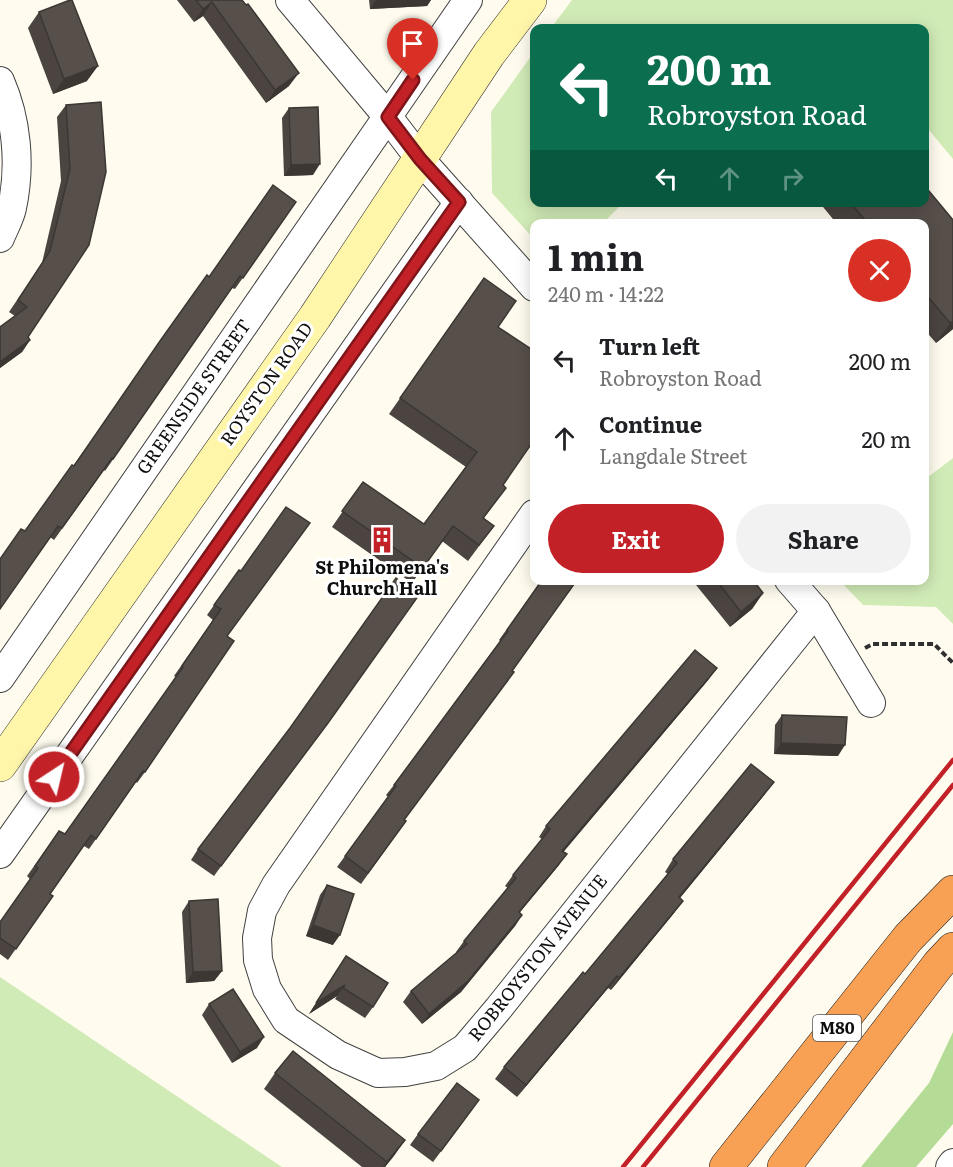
<!DOCTYPE html>
<html lang="en">
<head>
<meta charset="utf-8">
<style>
	body { margin:0; font-family:Literata,serif; background:#f2f2f2; color:#202124; height:100vh; display:flex; flex-direction:column; font-size:22px; white-space:nowrap }
	* { box-sizing:border-box; margin:0 }
	p { font-size:20px; color:#757577 }
	.icon { flex:none; width:33px; height:33px; fill:none; stroke:currentColor; stroke-width:2; stroke-linecap:round; stroke-linejoin:round }
	.map { position:relative; flex:1; overflow:hidden }
	.sheet { position:absolute; left:530px; top:219px; width:399px; height:366px; display:flex; flex-direction:column; background:#fff; border-radius:12px; box-shadow:0 3px 15px #0003 }
	.sheet>* { flex:none }
	.top-card { position:absolute; left:530px; top:24px; width:399px; height:183px; border-radius:12px; box-shadow:0 3px 15px #0003; background:#0b6e4f; color:#fff; overflow:hidden }
	.pin { position:absolute; display:grid; place-items:center; width:51px; height:51px; color:#fff; margin:-62px -26px; border-radius:50% 50% 50% 0; rotate:-45deg; box-shadow:0 0 6px #0007 }
	.pin .icon { rotate:45deg }
	.me { position:absolute; width:66px; margin:-33px; rotate:35deg; stroke-linejoin:round; filter:drop-shadow(0 0 4px #0008) }
	.turn { display:flex; align-items:center; gap:21px; height:126px; padding:0 18px; font-size:27px }
	.turn .icon { width:78px; height:78px; stroke-width:2.5 }
	.turn b { display:block; font-size:42px; line-height:51px }
	.lanes { display:flex; align-items:center; height:57px; padding:0 18px; background:#0003; justify-content:center; gap:30px; direction:ltr }
	.lanes .off { opacity:.35 }
	.round { display:grid; place-items:center; flex:none; width:63px; height:63px; border-radius:32px; background:#f2f2f2 }
	.headline { display:flex; align-items:center; justify-content:space-between; height:102px; padding:0 18px }
	h1 { font-size:36px; font-weight:700; line-height:45px }
	.action { display:flex; gap:12px; margin-top:auto; padding:12px 18px }
	.action a { flex:1; height:69px; border-radius:36px; background:#c22127; color:#fff; font-size:24px; font-weight:700; line-height:69px; text-align:center }
	.action a+a { background:#f2f2f2; color:#202124 }
	ul { padding:0; list-style:none }
	li { display:flex; align-items:center; gap:18px; height:78px; padding:0 18px }
	li div { flex:1 }
	li b { display:block; font-size:22px }
	li em { font-style:normal }
	.map>svg:first-child { display:block }
	.green { fill:#d1ebb7 }
	.forest { fill:#b5dc96 }
	.lines { fill:none; stroke-linecap:round; stroke-linejoin:round }
	.street-casing { stroke:#414141; stroke-width:30 }
	.secondary-casing { stroke:#303030; stroke-width:34 }
	.highway-casing { stroke:#1f1f1f; stroke-width:34 }
	.path { stroke:#303030; stroke-width:4; stroke-dasharray:6 3; stroke-linecap:butt }
	.street { stroke:#fff; stroke-width:28 }
	.secondary { stroke:#fff6aa; stroke-width:33 }
	.highway { stroke:#f8a053; stroke-width:33 }
	.rail { stroke:#c22127; stroke-width:4.5 }
	.wall { fill:#4b4440 }
	.shaded-wall { fill:#3d3734 }
	.building { fill:#574f4a; stroke:#3d3734; stroke-width:1.5 }
	.route-casing { stroke:#7e1519; stroke-width:15 }
	.route { stroke:#c22127; stroke-width:10 }
	.labels { text-anchor:middle; stroke-width:6; stroke-linejoin:round; paint-order:stroke }
	.shield { fill:#fff; stroke:#565656; stroke-width:1.5 }
	.shield-label { font-size:16px; font-weight:bold; fill:#0e0e0e }
	.street-label { font-size:18px; fill:#0e0e0e; stroke:#fff }
	.poi-label { font-size:18px; font-weight:bold; fill:#0e0e0e; stroke:#fff }
</style>
</head>
<body>
<div class="map">
<svg width="953" height="1167" viewBox="0 0 953 1167">
	<rect width="100%" height="100%" fill="#fffcef"/>
	<!-- green -->
	<g class="green">
		<polygon points="572,0 953,0 953,159 924,124 924,28 551,28"/>
		<polygon points="534,52 534,202 623,203 603,223 534,224 534,239 492,193 491,112"/>
		<polygon points="953,458 953,624 936,607 863,605 840,581 924,580 924,480"/>
		<polygon points="0,977 282,1167 0,1167"/>
	</g>
	<!-- forest -->
	<polygon class="forest" points="953,1032 953,1124 916,1167 861,1167 929,1083"/>
	<g class="lines">
		<!-- street casing -->
		<g class="street-casing">
			<g id="street">
				<polyline points="290,0 388,117 420,159 534,287"/>
				<path d="M0,81C17,120 21,165 12,208C10,218 4,228 0,238"/>
				<polyline points="534,514 276,885 262,911 257,938 258,960 267,989 286,1020 338,1055 378,1073 405,1072 436,1066 465,1048 498,1009 816,611"/>
				<polyline points="789,580 816,611 871,703"/>
				<polyline points="0,678 468,0"/>
				<polyline points="0,854 459,202"/>
				<polyline points="950,1167 953,1163"/>
			</g>
		</g>
		<!-- secondary casing -->
		<g class="secondary-casing">
			<polyline id="secondary" points="0,765 315,317 489,54 530,0"/>
		</g>
		<!-- highway casing -->
		<g class="highway-casing">
			<g id="highway">
				<polyline points="726,1167 908,938 953,892"/>
				<polyline points="784,1167 938,965 953,949"/>
			</g>
		</g>
		<!-- path -->
		<polyline class="path" points="865,648 873,644 934,644 953,663"/>
		<!-- street -->
		<use href="#street" class="street"/>
		<!-- secondary -->
		<use href="#secondary" class="secondary"/>
		<!-- highway -->
		<use href="#highway" class="highway"/>
		<!-- rail -->
		<g class="rail">
			<polyline points="623,1167 953,760"/>
			<polyline points="643,1167 953,785"/>
		</g>
	</g>
	<!-- wall -->
	<g class="wall">
		<polygon points="177,0 242,0 289,86 266,103 203,16 194,22"/>
		<polygon points="369,0 431,0 427,6 370,9"/>
		<polygon points="39,12 87,81 53,94 28,28"/>
		<polygon points="101,102 28,337 30,340 22,352 0,368 0,327 15,316 9,312 42,263 61,181 57,117 66,105"/>
		<polygon points="289,108 313,175 284,176 282,118"/>
		<polygon points="296,202 235,289 232,288 105,471 104,470 54,540 50,537 25,531 73,466 209,277"/>
		<polygon points="819,202 924,202 953,220 953,329 936,343 924,329 924,224 837,224"/>
		<polygon points="484,278 498,327 503,485 506,488 484,518 494,526 468,561 442,541 412,583 332,527 363,482 424,524 466,467 389,414"/>
		<polygon points="239,570 228,636 145,772 137,783 136,782 89,849 84,846 50,894 53,896 8,960 0,954 0,922 30,879 27,876 59,831 65,834 176,677 174,676 213,620 207,615"/>
		<polygon points="542,580 404,820 406,821 361,884 337,867 388,797 386,795 394,785 500,641 499,640"/>
		<polygon points="692,580 753,580 763,593 752,609 730,627"/>
		<polygon points="419,595 214,876 191,860 198,849"/>
		<polygon points="709,679 563,852 559,865 519,913 522,915 515,926 461,992 422,1024 403,1002 411,991 457,953 456,952 464,941 508,888 505,886 513,875 542,839 539,837 546,826"/>
		<polygon points="782,715 838,756 774,754 775,725"/>
		<polygon points="765,794 680,898 674,913 611,990 608,988 517,1097 495,1079 504,1067 585,974 668,874 665,872 673,859"/>
		<polygon points="327,885 333,945 306,936 320,895"/>
		<polygon points="189,901 222,971 214,981 186,983 182,912"/>
		<polygon points="346,956 373,1007 365,1018 335,999 337,996 309,1014"/>
		<polygon points="209,1004 257,1048 232,1063 202,1015"/>
		<polygon points="275,1073 405,1140 385,1167 362,1167 264,1089"/>
		<polygon points="472,1110 433,1162 410,1145 418,1134"/>
	</g>
	<!-- shaded-wall -->
	<g class="shaded-wall">
		<polygon points="376,0 431,0 427,6 370,9"/>
		<polygon points="212,2 203,16 194,22 203,9"/>
		<polygon points="98,66 87,81 53,94 64,79"/>
		<polygon points="299,73 289,86 266,103 275,90"/>
		<polygon points="320,164 313,175 284,176 291,165"/>
		<polygon points="953,321 953,329 936,343 950,323"/>
		<polygon points="30,340 22,352 0,368 0,362"/>
		<polygon points="763,593 752,609 730,627 741,612"/>
		<polygon points="717,668 709,679 555,862 562,851"/>
		<polygon points="781,743 845,745 838,756 774,754"/>
		<polygon points="774,782 765,794 670,910 679,897"/>
		<polygon points="567,854 559,865 511,923 519,912"/>
		<polygon points="683,901 674,913 611,990 619,978"/>
		<polygon points="522,915 515,926 461,992 422,1024 429,1014"/>
		<polygon points="313,925 340,935 333,945 306,936"/>
		<polygon points="222,971 214,981 186,983 193,972"/>
		<polygon points="617,976 608,988 517,1097 526,1085"/>
		<polygon points="345,985 337,996 309,1014 316,1003"/>
		<polygon points="264,1037 257,1048 232,1063 240,1052"/>
		<polygon points="405,1140 394,1156 385,1167 383,1167"/>
	</g>
	<!-- building -->
	<g class="building">
		<polygon points="70,0 72,0 98,66 64,79 39,12"/>
		<polygon points="196,0 242,0 246,5 248,4 299,73 275,90 212,2 203,9"/>
		<polygon points="101,102 106,172 89,245 28,337 30,340 0,362 0,327 27,307 18,300 50,251 70,169 66,105"/>
		<polygon points="318,107 320,164 291,165 289,108"/>
		<polygon points="273,185 296,202 243,278 240,276 113,459 112,458 62,528 58,526 0,609 0,559 21,529 25,531 72,465 74,466 160,341 207,275 209,277"/>
		<polygon points="924,185 953,220 953,321 950,323 924,292 924,224 858,224 864,219 850,202 924,202"/>
		<polygon points="484,278 516,301 498,327 534,351 534,440 503,485 506,488 483,518 494,526 479,545 453,526 423,568 342,511 363,482 424,524 477,452 400,398"/>
		<polygon points="286,507 310,523 227,636 234,641 145,772 143,771 96,839 91,835 50,894 53,896 16,949 0,938 0,922 38,868 35,866 59,831 65,834 183,667 182,666 221,609 214,605 239,570 241,571"/>
		<polygon points="396,578 419,595 328,723 221,866 198,849 290,728"/>
		<polygon points="542,580 577,580 512,671 514,672 404,820 406,821 368,873 345,856 396,786 394,785 508,631 507,630"/>
		<polygon points="716,580 753,580 763,593 741,612"/>
		<polygon points="695,650 717,668 562,851 567,854 519,912 522,915 468,981 429,1014 411,991 467,944 464,941 516,878 513,875 550,829 546,826"/>
		<polygon points="782,715 847,717 845,745 781,743"/>
		<polygon points="751,764 774,782 679,897 683,901 619,978 617,976 526,1085 504,1067 583,972 585,974 677,863 673,859"/>
		<polygon points="327,885 354,894 340,935 313,925"/>
		<polygon points="218,899 222,971 193,972 189,901"/>
		<polygon points="346,956 388,983 373,1007 343,988 345,985 316,1003"/>
		<polygon points="233,989 264,1037 240,1052 209,1004"/>
		<polygon points="293,1051 405,1140 387,1162 275,1073"/>
		<polygon points="457,1083 479,1100 441,1151 418,1134"/>
	</g>
	<g class="lines">
		<!-- route casing -->
		<g class="route-casing">
			<polyline id="route" points="54,777 459,202 420,159 388,117 413,80"/>
		</g>
		<!-- route -->
		<use href="#route" class="route"/>
	</g>
	<!-- icons -->
	<defs>
		<g id="building-bare" transform="scale(2.07)"><path d="M-4-6H4V6H1V3H-1V6H-4ZM-2.5-4.3h1.7v1.8h-1.7ZM.8-4.3h1.7v1.8H.8ZM-2.5-1h1.7V.8h-1.7ZM.8-1h1.7V.8H.8Z" fill="#c22127" stroke="#fff" stroke-width="2.5" paint-order="stroke"/></g>
	</defs>
	<g fill-rule="evenodd">
		<use href="#building-bare" x="382" y="540"/>
	</g>
	<g class="labels">
		<!-- shield labels -->
		<rect class="shield" x="813" y="1015" width="48" height="26" rx="4.5"/>
		<g class="shield-label">
			<text x="837" y="1034">M80</text>
		</g>
		<!-- street labels -->
		<g class="street-label">
			<text transform="translate(267 384) rotate(-55)" y="6">ROYSTON ROAD</text>
			<text transform="translate(194 397) rotate(-55)" y="6">GREENSIDE STREET</text>
			<text transform="translate(538 958) rotate(-51)" y="6">ROBROYSTON AVENUE</text>
		</g>
		<!-- poi labels -->
		<g class="poi-label">
			<text x="382" y="574">St Philomena's<tspan x="382" dy="21">Church Hall</tspan></text>
		</g>
	</g>
</svg>
<div class="pin" style="left:413px;top:80px;background:#d93025"><svg class="icon" aria-label="arrive" viewBox="0 0 24 24"><path d="M6 21V4h12l-3 4 3 4H6"/></svg></div>
<svg class="me" style="left:54px;top:777px" viewBox="-20 -20 40 40"><circle r="17" fill="#c22127" stroke="#fff" stroke-width="3"/><path d="M0-11L8 9 0 5-8 9z" fill="#fff"/></svg>
<div class="top-card">
<div class="turn"><svg class="icon" aria-label="left" viewBox="0 0 24 24"><path d="M17 20v-9H6M10 6l-5 5 5 5"/></svg><div><b>200 m</b>Robroyston Road</div></div>
<div class="lanes"><svg class="icon" aria-label="left" viewBox="0 0 24 24"><path d="M17 20v-9H6M10 6l-5 5 5 5"/></svg><svg class="icon off" aria-label="ahead" viewBox="0 0 24 24"><path d="M12 20V5M6 11l6-6 6 6"/></svg><svg class="icon off" aria-label="right" viewBox="0 0 24 24"><path d="M7 20v-9h11M14 6l5 5-5 5"/></svg></div>
</div>
<section class="sheet">
<div class="headline"><div><h1>1 min</h1><p>240 m · 14:22</p></div><a class="round" style="background:#d93025;color:#fff"><svg class="icon" aria-label="close" viewBox="0 0 24 24"><path d="M6 6l12 12M18 6L6 18"/></svg></a></div>
<ul>
<li><svg class="icon" aria-label="left" viewBox="0 0 24 24"><path d="M17 20v-9H6M10 6l-5 5 5 5"/></svg><div><b>Turn left</b><p>Robroyston Road</p></div><em>200 m</em></li>
<li><svg class="icon" aria-label="ahead" viewBox="0 0 24 24"><path d="M12 20V5M6 11l6-6 6 6"/></svg><div><b>Continue</b><p>Langdale Street</p></div><em>20 m</em></li>
</ul>
<div class="action"><a>Exit</a><a>Share</a></div>
</section>
</div>
</body>
</html>
